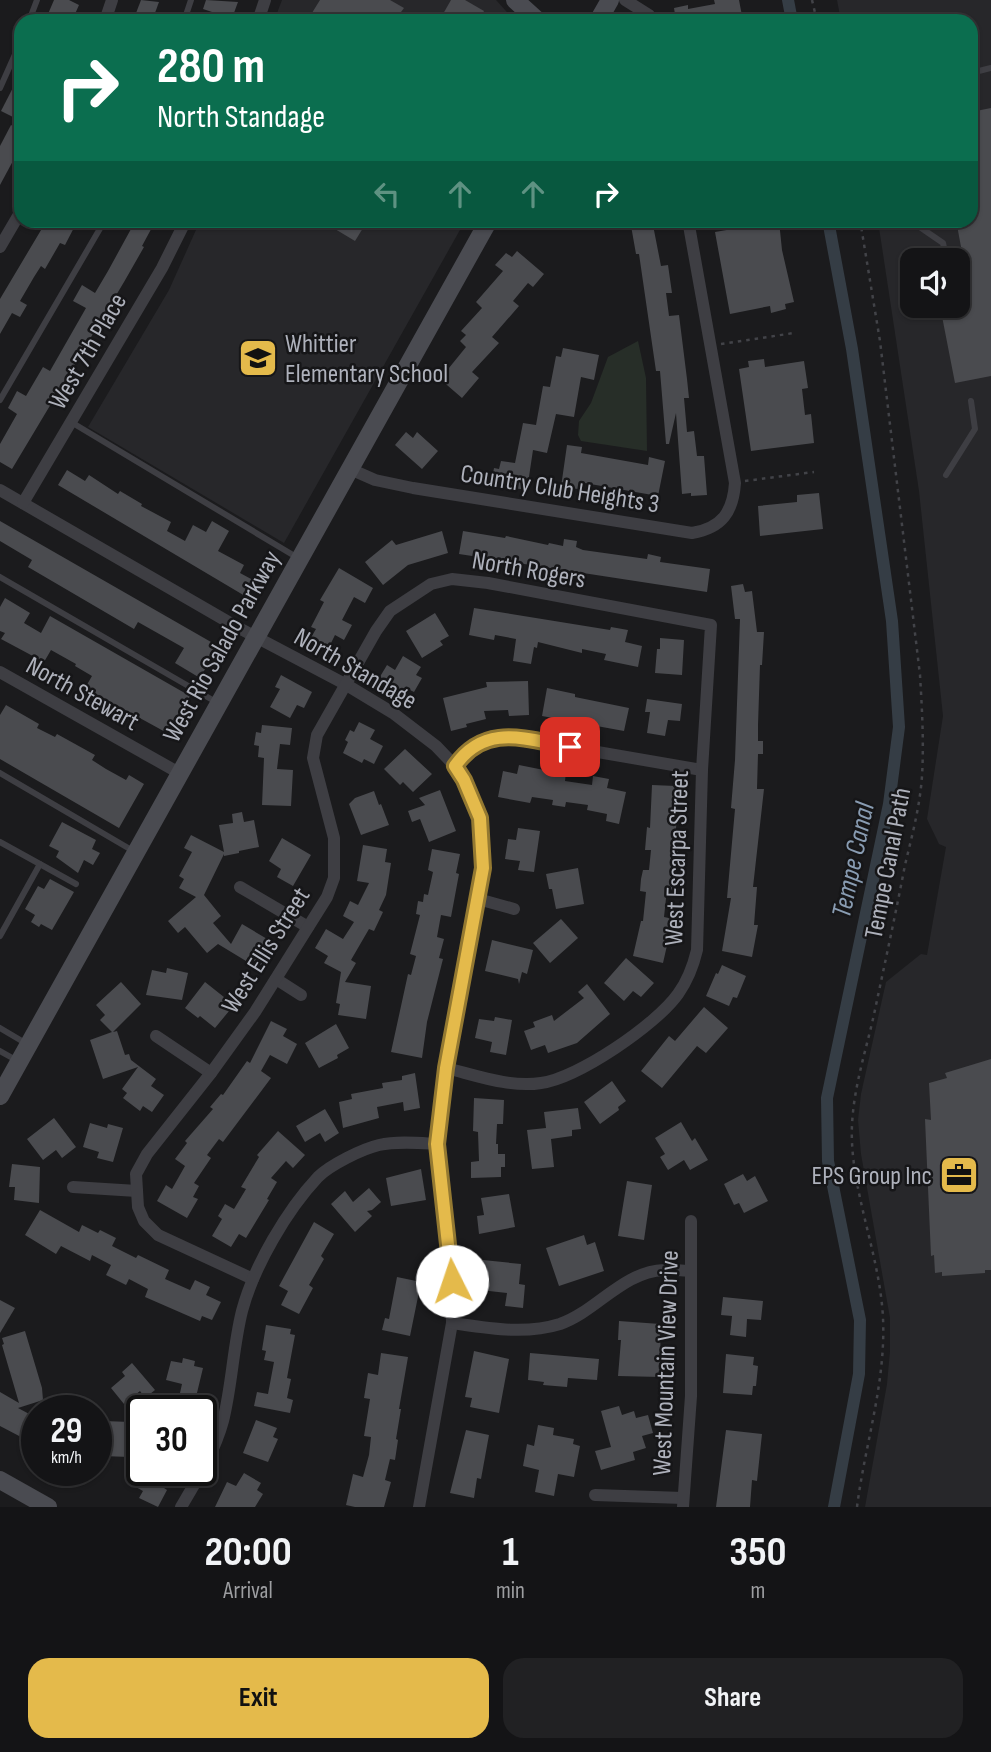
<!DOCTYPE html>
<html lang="en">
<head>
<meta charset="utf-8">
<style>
	body { margin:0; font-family:"Sofia Sans Condensed",sans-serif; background:#212123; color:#f1f3f6; height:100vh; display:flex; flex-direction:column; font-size:26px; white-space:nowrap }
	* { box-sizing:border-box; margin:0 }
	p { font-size:23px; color:#9d9ea1 }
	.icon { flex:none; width:38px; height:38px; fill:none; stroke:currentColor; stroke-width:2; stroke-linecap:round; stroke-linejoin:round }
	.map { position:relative; height:1507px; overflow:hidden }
	.side { display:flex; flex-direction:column; background:#141416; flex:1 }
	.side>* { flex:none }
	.banner { position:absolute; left:14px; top:14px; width:964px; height:214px; border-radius:21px; box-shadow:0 2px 5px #0004,0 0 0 2px #333335; background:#0b6e4f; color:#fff; overflow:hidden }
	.buttons { position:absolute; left:900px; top:248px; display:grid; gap:14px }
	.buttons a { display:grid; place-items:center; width:70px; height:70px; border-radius:14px; background:#141416; box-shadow:0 2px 5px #0004,0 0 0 2px #333335; font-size:35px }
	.speed { position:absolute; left:21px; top:1395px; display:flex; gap:14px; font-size:35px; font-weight:700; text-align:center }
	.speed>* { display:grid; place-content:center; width:91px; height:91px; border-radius:50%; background:#141416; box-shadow:0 2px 5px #0004,0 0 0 2px #333335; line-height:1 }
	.speed small { font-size:18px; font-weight:400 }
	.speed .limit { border:4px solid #111; border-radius:10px; background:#fff; color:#111 }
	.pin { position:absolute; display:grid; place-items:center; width:60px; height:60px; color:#fff; margin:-30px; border-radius:14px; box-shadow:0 4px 10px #0006 }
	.me { position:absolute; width:77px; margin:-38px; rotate:356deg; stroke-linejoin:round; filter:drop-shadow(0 0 5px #0008) }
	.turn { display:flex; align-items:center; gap:24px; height:147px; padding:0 28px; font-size:32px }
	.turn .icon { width:91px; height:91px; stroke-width:2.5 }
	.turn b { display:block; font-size:49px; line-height:60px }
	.lanes { display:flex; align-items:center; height:66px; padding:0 28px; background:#0003; justify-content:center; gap:35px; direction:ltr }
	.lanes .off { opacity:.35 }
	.eta { display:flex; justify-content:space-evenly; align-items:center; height:119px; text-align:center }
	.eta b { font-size:42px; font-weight:700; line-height:49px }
	.cta { display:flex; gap:14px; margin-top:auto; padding:14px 28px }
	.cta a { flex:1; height:80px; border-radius:21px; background:#e4ba4b; color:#111; font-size:28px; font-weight:700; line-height:80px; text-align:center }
	.cta a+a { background:#212123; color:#f1f3f6 }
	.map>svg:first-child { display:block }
	.built { fill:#27272a; fill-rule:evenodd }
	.green { fill:#272e28 }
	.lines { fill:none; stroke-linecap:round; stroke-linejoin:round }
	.canal { stroke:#353d45; stroke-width:12 }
	.building { fill:#4a4b4f }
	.path { stroke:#424348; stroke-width:2.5; stroke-dasharray:3.5 5; stroke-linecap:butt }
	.lane { stroke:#3e3e43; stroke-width:6 }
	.street { stroke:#3e3e43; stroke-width:12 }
	.secondary { stroke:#4a4b51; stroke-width:18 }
	.route-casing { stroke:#947931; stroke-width:18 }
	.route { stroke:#e4ba4b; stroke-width:12 }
	.labels { text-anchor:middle; stroke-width:5; stroke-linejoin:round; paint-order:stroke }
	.poi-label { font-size:26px; fill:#aeb1bb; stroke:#161618; text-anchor:start }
	.street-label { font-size:26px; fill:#aeb1bb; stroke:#161618 }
	.water-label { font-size:28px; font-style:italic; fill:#899cb2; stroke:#161618 }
</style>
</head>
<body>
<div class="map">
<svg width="991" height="1507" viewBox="0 0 991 1507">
	<rect width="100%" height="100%" fill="#1b1b1d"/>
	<!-- built -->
	<g class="built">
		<polygon points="282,0 496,0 515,21 274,21"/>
		<path d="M837,0H991V1507H865L887,1384L890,1351V1318L861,1154L858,1120L861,1094L886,982L921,954L927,955L946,847L939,844L927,819L943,716L919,491L878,221L971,220V21H841ZM912,261H957V306H912Z"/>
		<polygon points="200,221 465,221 284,543 88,427 169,290"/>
	</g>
	<!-- green -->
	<polygon class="green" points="638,341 646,378 647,451 581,441 578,435 579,421 591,403 608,357"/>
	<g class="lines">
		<!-- canal -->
		<g class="canal">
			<polyline points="788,0 792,21"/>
			<polyline points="828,220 852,349 892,621 899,727 889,804 827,1098 828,1161 860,1320 859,1374 834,1507"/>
		</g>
	</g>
	<!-- building -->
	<g class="building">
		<polygon points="54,0 69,0 79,5 75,14 71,12 67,21 45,21"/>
		<polygon points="141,0 159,2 152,21 133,21"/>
		<polygon points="206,0 238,2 231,21 212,21 215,13 203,9"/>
		<polygon points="320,0 390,0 404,8 401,12 416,21 307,21"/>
		<polygon points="451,0 465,0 484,11 479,21 439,21"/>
		<polygon points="714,0 739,0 743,21 676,21 674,8 688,5 688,9 715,4"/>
		<polygon points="21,72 21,121 1,111"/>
		<polygon points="991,108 991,376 955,383 940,306 957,306 957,297 970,295 956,220 971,220 971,112"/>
		<polygon points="11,125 21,131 21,146 0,185 0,146"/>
		<polygon points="47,220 78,220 65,245 60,243 45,269 41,266 34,277 20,301 27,305 20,317 12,313 0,334 0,299"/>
		<polygon points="116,220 156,220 142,246 144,247 124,282 12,469 0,462 0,444 17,414 8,408 17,391 26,396 43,367 50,371 86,308 73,301 82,285 95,293 108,271 131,229"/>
		<polygon points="320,220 368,220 355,241"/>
		<polygon points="630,220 652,220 661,266 668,265 672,293 666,293 669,316 679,315 687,379 689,398 684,398 687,432 694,431 697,456 704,456 707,495 691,496 691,493 682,494 676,413 669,444 666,444 660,371 656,371 639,254 636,254"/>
		<polygon points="779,221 782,250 794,302 785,304 786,309 771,313 770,306 730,314 715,232"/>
		<polygon points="517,251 544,274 533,287 528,283 513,301 519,306 492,337 499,343 472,372 479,378 462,398 440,379 466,347 460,341 466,335 461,331 482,308 476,302 503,271 495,265 506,253 512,257"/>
		<polygon points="563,348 599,355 594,380 581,377 574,417 556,414 547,453 533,450 527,490 491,485 494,468 499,469 501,461 515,463 523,423 536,425 543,386 550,387 556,356 561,357"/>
		<polygon points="764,359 765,367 804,361 808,388 802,389 805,415 811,414 814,443 751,451 739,369 749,367 748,361"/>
		<polygon points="406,432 413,438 417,432 438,451 422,469 395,445"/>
		<polygon points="567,445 582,447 581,453 648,465 649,457 665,461 658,496 579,482 578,489 561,487"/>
		<polygon points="67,470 85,481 89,475 118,494 120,491 142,504 141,506 171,522 167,531 185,541 193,525 206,532 212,521 229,531 218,551 244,565 240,573 253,580 245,596 58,485"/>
		<polygon points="819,493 823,529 760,536 758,506 797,502 797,495"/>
		<polygon points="0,521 218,646 200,678 175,663 184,648 138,622 134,629 28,567 32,560 0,541"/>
		<polygon points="442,531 448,553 408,565 383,585 365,562 392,540 396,545"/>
		<polygon points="463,531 505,538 506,536 548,545 549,543 563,546 564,539 577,541 576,547 583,550 647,559 648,554 661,557 660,562 710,569 707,592 459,554"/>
		<polygon points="339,568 373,588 365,603 354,597 342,620 352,625 344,640 335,635 328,649 310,639 316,629 311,627 324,602 320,600"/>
		<polygon points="743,584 745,592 752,591 757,632 764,632 762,665 760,665 758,725 758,741 763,741 763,754 758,754 757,789 764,789 753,887 757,887 754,925 758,925 752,957 722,951 731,898 727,898 735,809 731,808 735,760 740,619 735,619 731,586"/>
		<polygon points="5,598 30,613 24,623 41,633 50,616 190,696 169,734 85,688 92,676 75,666 76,664 51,650 44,662 1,639 5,633 0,631 0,607"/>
		<polygon points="474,608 610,630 611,627 628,630 625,642 642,646 638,667 604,660 606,654 582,649 582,653 538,642 537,648 534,647 531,664 513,661 516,639 495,635 494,640 469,635"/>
		<polygon points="435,613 449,636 440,641 443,645 422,658 406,631"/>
		<polygon points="660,638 684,640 682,675 655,673 657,649 660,649"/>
		<polygon points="403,656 421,667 416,675 422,678 414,692 408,689 404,695 378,680 387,665 395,670"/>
		<polygon points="281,675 312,692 304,708 297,705 290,718 270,707 280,689 275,687"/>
		<polygon points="528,681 529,715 509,716 508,710 484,711 486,719 466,724 467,727 451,731 443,698 487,687 486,682"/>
		<polygon points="547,688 575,694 575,697 629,708 624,731 542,716"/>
		<polygon points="647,699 682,704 680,721 668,720 665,736 647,733 650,712 645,712"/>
		<polygon points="6,705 39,724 37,728 55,737 57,734 95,755 92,760 106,769 126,780 129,775 144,784 119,828 0,759 0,715"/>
		<polygon points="359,722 375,730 370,739 383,746 374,764 364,759 362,763 343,753 348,742 345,740 350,730 354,732"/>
		<polygon points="262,725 292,728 290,745 280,744 277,769 293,770 291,806 262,805 264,758 258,757 259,746 254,745 256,732 261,733"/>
		<polygon points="405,749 432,774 413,792 403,782 400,785 384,769"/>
		<polygon points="519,765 549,771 549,769 566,772 565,781 592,785 593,776 609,779 607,788 626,792 619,824 606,821 607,814 587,810 588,805 566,802 565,807 552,805 553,800 532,797 530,803 498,797 503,771 517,774"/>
		<polygon points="652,785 676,786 675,797 679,797 674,849 678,849 675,890 667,889 664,917 673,919 663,963 633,956 641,921 643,921 646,892 640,891 641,879 643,870 649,870 651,850 645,850 647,827 650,828"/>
		<polygon points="440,790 456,831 429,842 420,819 412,822 408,811 425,805 419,798"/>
		<polygon points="374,791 379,805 381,804 389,825 361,835 349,804 355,798"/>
		<polygon points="242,812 244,822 254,820 259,847 239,851 239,853 224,856 224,854 204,895 221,916 213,923 231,944 242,924 274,943 261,965 248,957 246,961 218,944 207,953 185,927 178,933 168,921 196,897 179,888 184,879 179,876 192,852 184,848 191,835 224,852 219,825 233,823 232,814"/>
		<polygon points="62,822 96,840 92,849 100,853 93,865 84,860 78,873 56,857 59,851 49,846"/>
		<polygon points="518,828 540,831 534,872 518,870 520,861 505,859 508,839 516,840"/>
		<polygon points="282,838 311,855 293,886 277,877 281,869 269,861"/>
		<polygon points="363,845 387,849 385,862 391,863 386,895 379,910 383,912 374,931 369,929 351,960 356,963 345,982 371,986 366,1019 338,1015 340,1004 336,1003 341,972 324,963 328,956 315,948 326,929 343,939 354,922 343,916 350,901 358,905 369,883 357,881"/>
		<polygon points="432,849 460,854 456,873 459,874 451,917 441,915 437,937 444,939 439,958 443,959 427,1022 422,1058 391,1052 408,974 411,975 416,956 410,954 420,915 416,914 418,901 423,902 424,894 428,895 433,872 428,870"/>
		<polygon points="578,868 584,904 556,909 552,889 549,889 546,874"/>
		<polygon points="50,879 74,892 52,930 41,924 39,927 31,922 35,915 25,909 38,886 44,889"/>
		<polygon points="561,919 578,938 550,963 533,943"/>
		<polygon points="492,940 533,950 527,974 522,972 519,984 518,979 485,971"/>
		<polygon points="626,958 654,983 641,997 633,991 624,1001 604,983"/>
		<polygon points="722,965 746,976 737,998 733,997 729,1006 706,996 716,973 718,974"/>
		<polygon points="167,968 188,973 182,1000 146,995 152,970 166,973"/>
		<polygon points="121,982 141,1004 113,1032 117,1031 125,1055 129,1054 131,1060 156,1079 151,1086 164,1095 152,1112 143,1106 140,1111 123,1098 127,1093 122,1089 138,1067 103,1079 90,1040 112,1032 100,1020 105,1015 96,1005"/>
		<polygon points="205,982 234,1005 215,1028 200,1016 198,1018 185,1008"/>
		<polygon points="587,984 610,1014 577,1043 548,1053 545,1045 531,1050 524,1031 535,1027 533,1022 552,1015 554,1021 584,998 578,992"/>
		<polygon points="704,1007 728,1028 706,1053 697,1046 662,1088 641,1071 669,1036 675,1041"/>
		<polygon points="495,1017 512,1020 506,1055 490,1052 492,1042 475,1038 479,1019 494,1021"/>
		<polygon points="271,1021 287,1029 283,1036 297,1044 287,1064 270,1055 261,1071 271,1078 223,1142 219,1139 207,1155 211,1158 194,1183 199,1186 193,1197 198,1199 187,1218 157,1201 166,1185 172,1189 185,1166 175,1159 187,1143 185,1141 213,1109 210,1107 221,1094 223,1095 247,1061 250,1063"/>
		<polygon points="336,1024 349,1048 337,1055 338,1058 319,1068 305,1043"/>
		<polygon points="991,1059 991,1270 985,1270 985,1273 942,1276 942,1272 935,1273 934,1255 931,1256 925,1119 931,1120 929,1083 947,1078 945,1073"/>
		<polygon points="415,1073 420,1108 404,1111 403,1102 377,1107 379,1118 343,1128 339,1102 352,1099 351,1094 383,1088 382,1083 402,1080 402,1076"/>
		<polygon points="612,1081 626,1101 618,1107 619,1110 600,1124 584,1102"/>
		<polygon points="474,1098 504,1100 503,1124 497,1124 496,1144 498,1144 498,1154 505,1154 505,1167 501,1167 501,1177 471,1178 471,1162 479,1161 478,1132 473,1131"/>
		<polygon points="578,1108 581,1129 572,1130 572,1136 551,1139 554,1167 532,1169 527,1130 546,1128 544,1112"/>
		<polygon points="325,1109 339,1133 325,1142 320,1133 305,1142 296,1126"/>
		<polygon points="54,1118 76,1147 62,1158 56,1150 43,1160 27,1139"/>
		<polygon points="681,1122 692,1141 695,1138 708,1160 690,1170 684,1160 668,1170 660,1157 665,1154 655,1138"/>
		<polygon points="90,1123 107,1128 108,1124 123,1128 113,1162 97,1158 99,1152 83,1147"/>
		<polygon points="278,1131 305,1155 293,1168 286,1161 271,1178 277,1182 267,1199 269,1200 246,1238 239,1234 231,1247 212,1236 222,1219 218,1216 225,1204 234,1209 246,1189 241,1187 259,1157 257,1155"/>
		<polygon points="12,1164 40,1167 39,1203 14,1200 15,1187 9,1187"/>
		<polygon points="421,1169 426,1200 391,1206 386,1178"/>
		<polygon points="743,1174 747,1181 755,1176 768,1201 744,1213 739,1203 734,1205 724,1184"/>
		<polygon points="627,1181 652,1185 644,1240 618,1236"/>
		<polygon points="369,1188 381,1202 372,1210 367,1211 372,1216 355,1232 331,1204 345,1191 353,1202"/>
		<polygon points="509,1194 515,1227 479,1234 477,1216 484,1215 481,1198"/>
		<polygon points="40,1210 79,1232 82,1225 98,1233 100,1230 116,1238 112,1246 136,1258 138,1255 169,1270 165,1279 190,1290 195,1280 210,1287 206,1295 221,1302 212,1320 202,1316 200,1321 145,1297 148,1289 129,1279 126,1285 106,1275 111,1265 92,1255 90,1261 61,1246 56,1254 25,1235"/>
		<polygon points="314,1222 334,1234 321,1256 324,1259 309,1285 313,1288 299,1314 281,1305 288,1291 279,1286"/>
		<polygon points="584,1235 587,1245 595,1242 604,1271 559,1286 546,1248"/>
		<polygon points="483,1260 521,1264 519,1284 525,1285 523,1308 505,1306 507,1293 480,1290"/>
		<polygon points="397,1277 421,1282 410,1336 382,1330 385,1318 389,1319"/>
		<polygon points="723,1297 763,1301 761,1320 747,1319 746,1337 730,1335 732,1316 721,1315"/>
		<polygon points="0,1300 15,1308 0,1333"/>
		<polygon points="619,1321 660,1324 661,1377 618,1376 621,1340 618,1340"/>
		<polygon points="266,1325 291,1329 290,1334 295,1335 287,1378 291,1379 287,1398 293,1400 290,1413 254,1406 257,1392 268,1394 274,1362 264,1360 266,1351 262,1350"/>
		<polygon points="25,1331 42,1388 43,1400 18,1408 33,1416 21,1437 0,1426 0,1392 19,1403 2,1345 4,1344 2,1338"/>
		<polygon points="474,1351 509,1359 499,1413 470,1407 472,1398 465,1397"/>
		<polygon points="381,1353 408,1357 399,1409 401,1409 396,1439 398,1440 395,1460 390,1459 385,1480 391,1482 384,1507 355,1507 346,1505 353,1474 363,1477 369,1455 371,1437 364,1436 370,1399 364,1398 368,1373 378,1375"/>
		<polygon points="530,1353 599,1359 597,1380 568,1378 567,1387 543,1385 544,1382 528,1380"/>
		<polygon points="726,1354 754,1357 753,1365 758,1366 756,1386 753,1386 752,1395 723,1393"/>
		<polygon points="183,1358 195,1361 194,1366 203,1368 196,1397 180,1393 182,1384 166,1380 171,1361 182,1363"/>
		<polygon points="132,1363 155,1390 145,1398 140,1391 124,1404 111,1388 125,1376 122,1372"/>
		<polygon points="619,1406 622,1415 634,1411 636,1418 648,1415 653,1433 642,1436 646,1448 633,1452 635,1460 601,1470 595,1451 611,1447 601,1411"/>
		<polygon points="256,1420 277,1428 273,1437 278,1439 268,1462 243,1453"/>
		<polygon points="103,1421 131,1422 130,1457 102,1456"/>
		<polygon points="538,1425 554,1428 553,1435 574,1439 573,1444 580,1446 574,1477 558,1474 554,1496 535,1492 539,1470 523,1466 527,1444 534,1446"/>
		<polygon points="466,1430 489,1435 481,1479 477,1478 474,1498 450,1493"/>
		<polygon points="726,1430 762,1434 757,1481 752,1480 750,1507 716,1507"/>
		<polygon points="134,1470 175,1470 164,1488 167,1490 158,1507 139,1498 143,1491 127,1482"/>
		<polygon points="244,1473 261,1483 257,1490 263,1494 255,1507 215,1507 227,1482 236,1486"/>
	</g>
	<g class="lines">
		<!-- path -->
		<g class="path">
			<polyline points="812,0 817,21"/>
			<polyline points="721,344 794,333"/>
			<polyline points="745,481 814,472"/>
			<path d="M857,1507C865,1444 886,1383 883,1318C880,1254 849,1187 852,1125C854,1083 868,1045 876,1005C886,958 896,912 905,865C912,836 920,806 922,776C924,743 922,709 920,675L880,341L860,220"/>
		</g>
		<!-- lane -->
		<g class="lane">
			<polyline points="29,21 37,0"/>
			<polyline points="184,21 191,0"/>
			<polyline points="971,73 991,68"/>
			<polyline points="0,88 21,41"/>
			<polyline points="911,221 943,243 947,261"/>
			<polyline points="0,400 105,220"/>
			<polyline points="71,422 298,558"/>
			<polyline points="946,475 975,429 971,401"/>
			<polyline points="0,577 216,702"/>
			<polyline points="0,773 135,852"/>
			<polyline points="0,842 76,884"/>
			<polyline points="0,936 40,864"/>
			<polyline points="0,1028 27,1044"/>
			<polyline points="0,1051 16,1060"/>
		</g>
		<!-- street -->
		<g class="street">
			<polyline points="625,0 649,15 654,21"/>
			<polyline points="105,21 112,0"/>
			<polyline points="258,21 265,0"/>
			<polyline points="0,247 21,211"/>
			<path d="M350,469L375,480L413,488L692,533C722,528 733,512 735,483L688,220"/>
			<polyline points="0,490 237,627 345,684 393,713 436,746 455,766 472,796 480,818 483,868 446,1068 437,1144 443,1208 450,1253 452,1323 419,1507"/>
			<polyline points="23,503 162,268 186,220"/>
			<polyline points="0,672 181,774"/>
			<path d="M455,766C474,739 490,736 522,739L702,770"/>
			<polyline points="240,887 308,927"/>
			<polyline points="478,899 514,909"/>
			<polyline points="276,979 301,995"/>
			<polyline points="156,1036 211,1073"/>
			<polyline points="73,1187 137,1191"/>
			<path d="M253,1279L158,1235L144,1221L138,1207L136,1174L147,1154L211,1073L255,1012L327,897L334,878V838L313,758L317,735L376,631L390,611L431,584L452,579L488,583L711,625L702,770L697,950C693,967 688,980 678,994C656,1025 578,1078 541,1083C510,1088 475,1075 446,1068"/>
			<path d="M452,1323C487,1328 525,1335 560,1324C597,1311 622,1272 664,1270C673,1269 683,1271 691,1271"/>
			<polyline points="595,1495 683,1498"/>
			<path d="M181,1507C197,1480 215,1451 223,1421C232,1385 233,1347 242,1311C254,1266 287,1210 318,1177C330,1165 362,1149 379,1145C397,1141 419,1143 437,1144"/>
			<polyline points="683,1507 691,1396 691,1221"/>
		</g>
		<!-- secondary -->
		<g class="secondary">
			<polyline points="515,0 538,21"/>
			<polyline points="598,21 610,0"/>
			<polyline points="0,1096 489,220"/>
			<polyline points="0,1480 48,1507"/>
		</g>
	</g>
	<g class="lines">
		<!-- route casing -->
		<g class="route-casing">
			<path id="route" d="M452,1281L437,1144L446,1068L483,868L480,818L464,780L455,766C485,723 525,739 570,747"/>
		</g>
		<!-- route -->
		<use href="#route" class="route"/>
	</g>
	<!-- icons -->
	<defs>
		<g id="school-square" transform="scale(2.0125)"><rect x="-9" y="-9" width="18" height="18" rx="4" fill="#e4ba4b" stroke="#161618"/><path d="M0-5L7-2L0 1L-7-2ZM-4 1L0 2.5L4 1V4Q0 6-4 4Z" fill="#111"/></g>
		<g id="office-square" transform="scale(2.0125)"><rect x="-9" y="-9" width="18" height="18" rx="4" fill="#e4ba4b" stroke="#161618"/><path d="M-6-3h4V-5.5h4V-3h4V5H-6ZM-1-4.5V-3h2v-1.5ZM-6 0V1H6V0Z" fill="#111"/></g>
	</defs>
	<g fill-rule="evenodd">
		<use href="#school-square" x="258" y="358"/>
		<use href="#office-square" x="959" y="1175"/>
	</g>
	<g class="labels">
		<!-- poi labels -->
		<g class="poi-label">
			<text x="285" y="352">Whittier<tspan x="285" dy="30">Elementary School</tspan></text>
			<text x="932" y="1184" text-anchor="end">EPS Group Inc</text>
		</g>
		<!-- street labels -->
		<g class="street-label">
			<text transform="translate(87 351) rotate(-60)" y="9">West 7th Place</text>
			<text transform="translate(560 488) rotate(9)" y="9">Country Club Heights 3</text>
			<text transform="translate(529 569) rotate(10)" y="9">North Rogers</text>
			<text transform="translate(221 646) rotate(-61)" y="9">West Rio Salado Parkway</text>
			<text transform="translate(356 668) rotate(30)" y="9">North Standage</text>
			<text transform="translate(83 693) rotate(29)" y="9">North Stewart</text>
			<text transform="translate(676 858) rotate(-88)" y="9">West Escarpa Street</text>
			<text transform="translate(887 863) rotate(-79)" y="9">Tempe Canal Path</text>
			<text transform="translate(265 950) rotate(-58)" y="9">West Ellis Street</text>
			<text transform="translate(665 1363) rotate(-88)" y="9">West Mountain View Drive</text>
		</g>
		<!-- water labels -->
		<g class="water-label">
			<text transform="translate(852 860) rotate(-78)" y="10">Tempe Canal</text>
		</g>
	</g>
</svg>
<div class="buttons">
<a><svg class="icon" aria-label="sound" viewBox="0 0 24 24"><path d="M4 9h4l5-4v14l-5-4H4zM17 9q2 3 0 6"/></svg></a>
</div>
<div class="speed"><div>29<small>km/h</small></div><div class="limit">30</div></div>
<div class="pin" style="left:570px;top:747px;background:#d93025"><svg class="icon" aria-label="arrive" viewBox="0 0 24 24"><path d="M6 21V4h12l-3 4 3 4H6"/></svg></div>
<svg class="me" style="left:452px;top:1281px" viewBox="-20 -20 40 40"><circle r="19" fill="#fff"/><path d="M0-13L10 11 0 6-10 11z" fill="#e4ba4b"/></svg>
<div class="banner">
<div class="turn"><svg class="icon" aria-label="right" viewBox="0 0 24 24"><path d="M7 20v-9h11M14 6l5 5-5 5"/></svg><div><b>280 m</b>North Standage</div></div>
<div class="lanes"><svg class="icon off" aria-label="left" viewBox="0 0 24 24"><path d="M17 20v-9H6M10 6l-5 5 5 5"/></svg><svg class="icon off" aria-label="ahead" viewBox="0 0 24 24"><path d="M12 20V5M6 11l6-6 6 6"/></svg><svg class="icon off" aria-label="ahead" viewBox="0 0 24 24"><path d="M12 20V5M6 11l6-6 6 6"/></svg><svg class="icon" aria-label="right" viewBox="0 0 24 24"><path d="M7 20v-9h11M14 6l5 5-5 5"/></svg></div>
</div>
</div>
<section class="side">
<div class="eta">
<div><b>20:00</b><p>Arrival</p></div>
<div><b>1</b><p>min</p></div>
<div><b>350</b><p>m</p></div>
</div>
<div class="cta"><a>Exit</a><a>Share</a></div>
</section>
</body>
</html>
